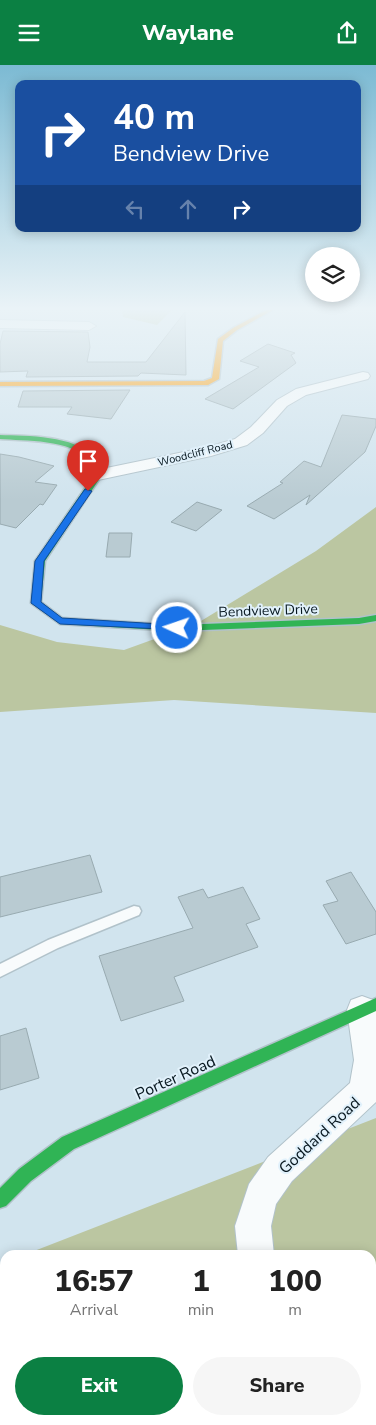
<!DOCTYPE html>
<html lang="en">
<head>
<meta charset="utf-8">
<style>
	body { margin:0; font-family:"Nunito Sans",sans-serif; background:#f6f6f6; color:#222; height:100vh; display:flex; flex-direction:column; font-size:19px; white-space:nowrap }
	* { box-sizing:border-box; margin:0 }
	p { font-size:16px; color:#767676 }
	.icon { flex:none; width:28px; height:28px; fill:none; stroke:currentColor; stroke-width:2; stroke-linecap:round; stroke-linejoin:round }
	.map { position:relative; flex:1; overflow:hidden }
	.drawer { position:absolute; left:0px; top:1185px; width:376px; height:175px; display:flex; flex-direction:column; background:#fff; border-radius:15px 15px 0 0; box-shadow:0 2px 12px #0003 }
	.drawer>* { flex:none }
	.banner { position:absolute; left:15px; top:15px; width:346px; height:152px; border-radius:10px; box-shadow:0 2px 12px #0003; background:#1a4fa0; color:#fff; overflow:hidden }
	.tools { position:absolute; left:305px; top:182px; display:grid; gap:10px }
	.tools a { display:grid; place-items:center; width:55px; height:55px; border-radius:50%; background:#fff; box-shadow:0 2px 12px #0003; font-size:25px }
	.pin { position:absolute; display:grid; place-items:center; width:42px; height:42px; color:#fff; margin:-51px -21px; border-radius:50% 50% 50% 0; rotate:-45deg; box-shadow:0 0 5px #0007 }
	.pin .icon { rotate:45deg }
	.me { position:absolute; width:55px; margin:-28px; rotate:273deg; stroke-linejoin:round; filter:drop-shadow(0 0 4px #0008) }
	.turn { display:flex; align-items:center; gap:18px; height:105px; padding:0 15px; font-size:22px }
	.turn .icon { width:65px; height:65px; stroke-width:2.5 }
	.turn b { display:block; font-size:35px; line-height:42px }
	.lanes { display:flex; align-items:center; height:48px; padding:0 15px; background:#0003; justify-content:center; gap:25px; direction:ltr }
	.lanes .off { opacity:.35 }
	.eta { display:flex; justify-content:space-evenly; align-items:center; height:85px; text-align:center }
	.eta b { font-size:30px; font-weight:800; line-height:35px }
	.cta { display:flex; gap:10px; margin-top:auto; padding:10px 15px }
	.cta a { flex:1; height:58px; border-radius:30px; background:#0b8043; color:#fff; font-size:20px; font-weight:800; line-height:58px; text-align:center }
	.cta a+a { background:#f6f6f6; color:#222 }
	header { display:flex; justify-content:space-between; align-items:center; height:65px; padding:0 15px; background:#0b8043; color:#fff; font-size:22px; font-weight:800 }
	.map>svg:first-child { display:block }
	.forest { fill:#bbc6a1 }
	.building { fill:#b9cbd2; stroke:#98aab0 }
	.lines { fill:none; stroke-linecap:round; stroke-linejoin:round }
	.lane-casing { stroke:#b1c2ca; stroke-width:3 }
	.street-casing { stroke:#b1c2ca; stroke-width:2 }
	.fast-casing { stroke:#b1c2ca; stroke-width:3 }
	.slow-casing { stroke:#b1c2ca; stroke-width:3 }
	.lane { fill:#f8fbfc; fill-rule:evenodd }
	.street { fill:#f8fbfc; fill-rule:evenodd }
	.fast { fill:#30b455; fill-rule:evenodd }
	.slow { fill:#ff9f0a; fill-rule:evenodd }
	.rail { stroke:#bfc5c7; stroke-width:5.5; stroke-dasharray:9 9; stroke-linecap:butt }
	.route { fill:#1a73e8; stroke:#114b97 }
	.labels { text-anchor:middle; stroke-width:4; stroke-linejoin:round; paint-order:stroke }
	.far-street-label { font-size:11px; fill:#07171f; stroke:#e1f1fb }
	.street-label { font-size:14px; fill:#07171f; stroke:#e1f1fb }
	.near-street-label { font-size:16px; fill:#07171f; stroke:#e1f1fb }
</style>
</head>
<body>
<header><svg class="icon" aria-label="menu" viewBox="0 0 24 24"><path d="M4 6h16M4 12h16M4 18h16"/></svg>Waylane<svg class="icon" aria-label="share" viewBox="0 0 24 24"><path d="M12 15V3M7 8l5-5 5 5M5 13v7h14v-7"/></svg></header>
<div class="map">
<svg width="376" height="1360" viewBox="0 0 376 1360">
	<rect width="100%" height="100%" fill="#d1e4ee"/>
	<!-- forest -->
	<g class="forest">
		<polygon points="122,245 172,245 157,260 123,252"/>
		<polygon points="376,442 376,648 174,635 0,647 0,560 57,577 124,585 196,559 316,486"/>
		<polygon points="376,1053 376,1360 257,1360 248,1355 371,1355 371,1190 29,1190 29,1188"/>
	</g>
	<!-- building -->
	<g class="building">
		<polygon points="185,247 186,310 141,308 138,311 26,312 28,306 0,307 0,279 3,266 88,267 90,282 87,297 146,297"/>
		<polygon points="268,279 295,288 291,290 296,298 233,344 205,334 259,302 240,296"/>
		<polygon points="130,325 111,354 67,349 72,342 18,342 23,326"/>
		<polygon points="342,350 376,354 376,361 365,387 306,440 310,430 274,454 247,441 283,418 280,417 304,396 321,402"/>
		<polygon points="0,389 19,392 54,401 35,417 57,420 43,440 40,439 16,463 0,459"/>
		<polygon points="197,437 222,445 196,466 171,457"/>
		<polygon points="109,468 132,468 130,492 106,492"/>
		<polygon points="90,790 102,827 0,852 0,812"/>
		<polygon points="351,807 376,847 376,869 346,879 323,840 338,836 326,816"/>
		<polygon points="243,822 260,854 246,859 258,882 174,912 184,936 121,956 99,891 193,863 178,832 203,824 208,833"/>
		<polygon points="26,963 39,1013 0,1025 0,971"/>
	</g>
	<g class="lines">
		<!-- lane casing -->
		<g class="lane-casing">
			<polygon id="lane" points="134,841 139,842 141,846 139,850 58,883 0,912 0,899 48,875"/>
		</g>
		<!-- street casing -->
		<g class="street-casing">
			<g id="street">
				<polygon points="0,255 89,257 96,261 89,265 0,263"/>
				<polygon points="363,307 368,308 370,311 368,314 306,330 287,341 263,368 247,380 211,391 98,415 92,414 89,410 92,406 208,382 235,374 251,362 277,335 296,324"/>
				<polygon points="362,931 373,935 376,943 376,1037 292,1116 276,1139 271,1161 274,1190 238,1190 235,1161 249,1119 268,1092 350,1018 354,995 347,945 351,935"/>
				<polygon points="371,1299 376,1301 376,1341 371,1339"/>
			</g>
		</g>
		<!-- fast casing -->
		<g class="fast-casing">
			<g id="fast">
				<path d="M0,370C27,371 74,370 94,392C98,397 99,404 102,410L45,496L41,537L62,553L177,560L359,553L376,550V556L359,559L177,566L60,559L31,538L35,496L94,410C92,405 91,399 88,395C72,374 24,376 0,374Z"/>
				<polygon points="376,933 376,946 74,1084 31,1116 6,1141 0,1143 0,1123 19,1104 62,1072"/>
			</g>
		</g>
		<!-- slow casing -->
		<g class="slow-casing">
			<polygon id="slow" points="266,245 273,245 237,265 223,276 219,314 208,320 0,321 0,317 204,316 212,313 218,274 233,263"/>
		</g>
		<!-- lane -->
		<use href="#lane" class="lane"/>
		<!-- street -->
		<use href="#street" class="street"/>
		<!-- fast -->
		<use href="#fast" class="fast"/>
		<!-- slow -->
		<use href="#slow" class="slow"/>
		<!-- rail -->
		<g class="rail">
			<polyline points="0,1265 5,1268"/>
			<polyline points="0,1303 5,1305"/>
			<polyline points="96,1355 105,1360"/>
			<polyline points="166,1355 176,1360"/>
		</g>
	</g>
	<!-- sky -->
	<linearGradient id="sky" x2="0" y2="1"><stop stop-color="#7cbad3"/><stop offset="0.56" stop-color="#eaf3f7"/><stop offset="1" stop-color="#eaf3f7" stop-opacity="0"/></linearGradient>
	<rect width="376" height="435" fill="url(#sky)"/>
	<!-- route -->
	<polygon class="route" points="85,424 92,426 44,496 41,537 62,553 177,560 182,563 181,565 60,559 31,538 35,496"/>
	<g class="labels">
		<!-- far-street labels -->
		<g class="far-street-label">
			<text transform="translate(195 388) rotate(-14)" y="4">Woodcliff Road</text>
		</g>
		<!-- street labels -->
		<g class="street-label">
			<text transform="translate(268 545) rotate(-2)" y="5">Bendview Drive</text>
		</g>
		<!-- near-street labels -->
		<g class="near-street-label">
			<text transform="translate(175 1012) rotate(-24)" y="6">Porter Road</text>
			<text transform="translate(319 1070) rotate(-43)" y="6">Goddard Road</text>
		</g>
	</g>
</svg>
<div class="tools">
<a><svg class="icon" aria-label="layers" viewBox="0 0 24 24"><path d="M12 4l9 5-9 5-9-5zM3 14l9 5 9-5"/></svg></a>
</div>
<div class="pin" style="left:88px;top:426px;background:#d93025"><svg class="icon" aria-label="arrive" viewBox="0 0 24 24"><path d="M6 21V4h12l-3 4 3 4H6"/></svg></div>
<svg class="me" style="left:177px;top:563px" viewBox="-20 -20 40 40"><circle r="17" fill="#1a73e8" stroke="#fff" stroke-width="3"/><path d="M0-11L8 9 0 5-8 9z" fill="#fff"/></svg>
<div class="banner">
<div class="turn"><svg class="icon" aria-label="right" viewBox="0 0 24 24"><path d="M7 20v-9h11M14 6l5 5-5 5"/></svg><div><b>40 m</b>Bendview Drive</div></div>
<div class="lanes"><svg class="icon off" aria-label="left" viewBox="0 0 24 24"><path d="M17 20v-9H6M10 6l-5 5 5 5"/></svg><svg class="icon off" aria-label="ahead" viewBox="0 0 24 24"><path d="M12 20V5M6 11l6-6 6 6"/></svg><svg class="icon" aria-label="right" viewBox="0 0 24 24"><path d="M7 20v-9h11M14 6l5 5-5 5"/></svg></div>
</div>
<section class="drawer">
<div class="eta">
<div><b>16:57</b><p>Arrival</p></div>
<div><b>1</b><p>min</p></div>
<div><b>100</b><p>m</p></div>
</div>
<div class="cta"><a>Exit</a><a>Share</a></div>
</section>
</div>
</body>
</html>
